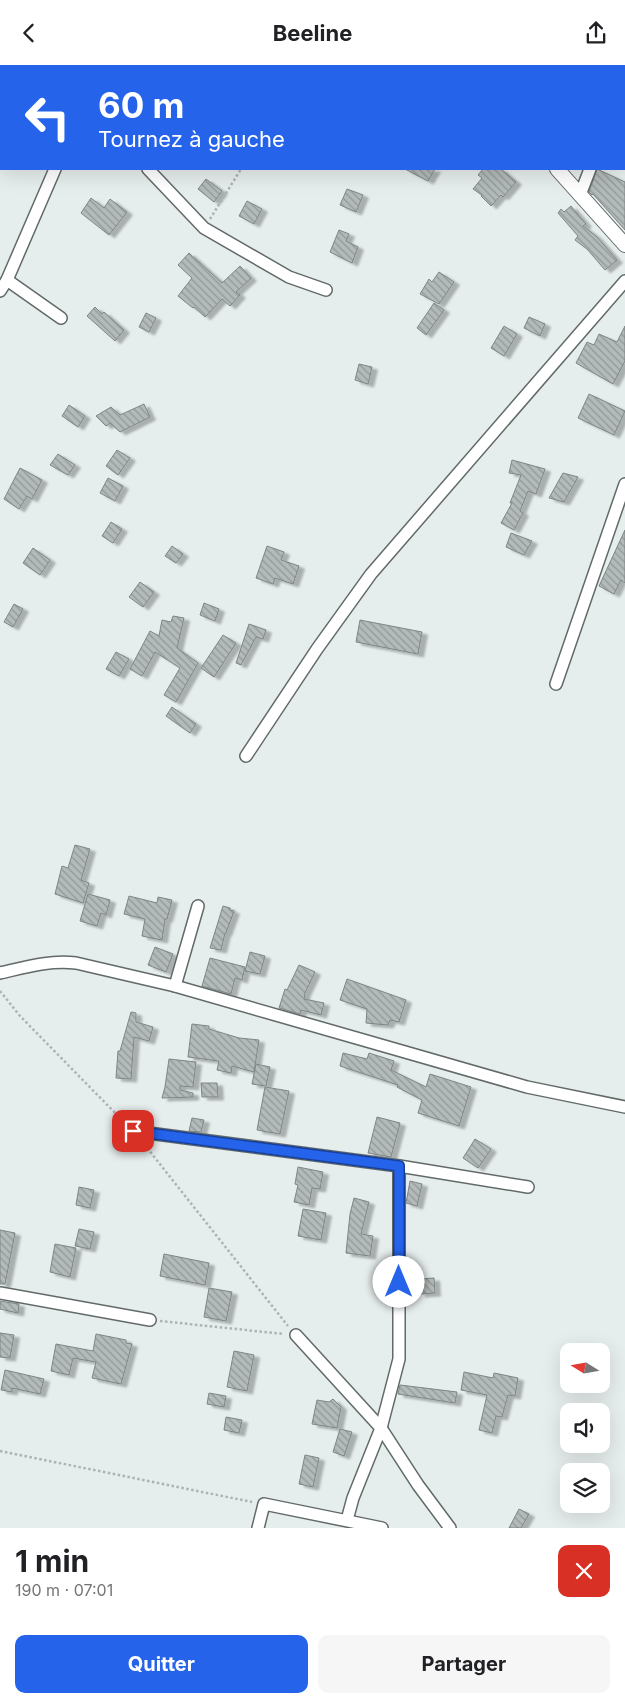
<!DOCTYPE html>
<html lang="fr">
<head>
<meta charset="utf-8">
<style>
	body { margin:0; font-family:Inter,sans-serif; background:#f6f6f6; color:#202124; height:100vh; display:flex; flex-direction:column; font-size:19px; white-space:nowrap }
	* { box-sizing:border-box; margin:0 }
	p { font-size:16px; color:#757577 }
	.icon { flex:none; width:28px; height:28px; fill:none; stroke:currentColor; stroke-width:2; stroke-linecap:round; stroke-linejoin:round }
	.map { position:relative; height:1463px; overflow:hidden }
	.sheet { display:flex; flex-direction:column; background:#fff; flex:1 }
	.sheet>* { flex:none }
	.hud { position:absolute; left:0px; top:0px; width:625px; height:105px; box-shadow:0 5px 20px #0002; background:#2563eb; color:#fff; overflow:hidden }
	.needle { width:32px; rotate:281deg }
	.buttons { position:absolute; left:560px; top:1278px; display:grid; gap:10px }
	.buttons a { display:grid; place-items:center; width:50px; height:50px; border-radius:10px; background:#fff; box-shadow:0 5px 20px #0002; font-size:25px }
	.pin { position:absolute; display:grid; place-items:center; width:42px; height:42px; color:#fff; margin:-21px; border-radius:10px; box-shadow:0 2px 8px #0006 }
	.me { position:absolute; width:55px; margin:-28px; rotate:0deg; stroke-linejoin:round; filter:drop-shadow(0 0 4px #0008) }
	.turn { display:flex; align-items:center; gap:18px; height:105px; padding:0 15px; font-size:22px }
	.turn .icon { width:65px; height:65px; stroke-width:2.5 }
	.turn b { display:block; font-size:35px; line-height:42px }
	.round { display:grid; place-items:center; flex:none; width:52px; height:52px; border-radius:10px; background:#f6f6f6 }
	.head { display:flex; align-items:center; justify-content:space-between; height:85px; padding:0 15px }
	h1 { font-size:30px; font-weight:700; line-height:38px }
	.action { display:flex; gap:10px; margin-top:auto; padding:10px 15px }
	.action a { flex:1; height:58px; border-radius:10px; background:#2563eb; color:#fff; font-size:20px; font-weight:700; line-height:58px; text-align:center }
	.action a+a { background:#f6f6f6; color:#202124 }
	header { display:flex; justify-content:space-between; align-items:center; height:65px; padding:0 15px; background:#fff; font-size:22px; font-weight:700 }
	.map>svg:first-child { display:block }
	.building { fill:url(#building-back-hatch); stroke:#7e8585; filter:url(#shadow) }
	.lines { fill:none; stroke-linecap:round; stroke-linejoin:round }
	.minor-casing { stroke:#626969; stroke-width:14 }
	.tertiary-casing { stroke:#626969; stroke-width:16 }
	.path { stroke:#adb3b3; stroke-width:2.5; stroke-dasharray:2.5 2.5; stroke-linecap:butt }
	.minor { stroke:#fff; stroke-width:11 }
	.tertiary { stroke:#fff; stroke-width:14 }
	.route-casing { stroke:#184099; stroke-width:12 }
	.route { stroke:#2563eb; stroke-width:9 }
</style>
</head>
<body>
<header><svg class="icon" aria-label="back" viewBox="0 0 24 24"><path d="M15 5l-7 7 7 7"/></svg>Beeline<svg class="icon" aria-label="share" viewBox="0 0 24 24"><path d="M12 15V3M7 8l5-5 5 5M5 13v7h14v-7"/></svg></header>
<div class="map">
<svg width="625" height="1463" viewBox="0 0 625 1463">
	<defs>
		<pattern id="building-back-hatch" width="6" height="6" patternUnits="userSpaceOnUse" patternTransform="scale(1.25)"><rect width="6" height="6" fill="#b3baba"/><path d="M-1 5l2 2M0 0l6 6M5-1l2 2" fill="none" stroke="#929898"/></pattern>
		<filter id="shadow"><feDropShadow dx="5.5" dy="3" stdDeviation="1" flood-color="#0004"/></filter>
	</defs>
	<rect width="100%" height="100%" fill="#e6eded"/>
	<!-- building -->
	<g class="building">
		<polygon points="405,104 435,104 428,116"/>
		<polygon points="483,104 501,104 516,117 503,132 501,130 491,141 481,131 482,130 473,124 482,113 478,110"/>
		<polygon points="597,104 625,117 625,165 593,129 592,130 589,127"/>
		<polygon points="206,114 222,126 214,137 198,124"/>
		<polygon points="347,124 363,130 356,147 340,140"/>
		<polygon points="91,133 104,143 110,134 127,147 109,170 81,148"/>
		<polygon points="247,136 262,144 254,159 239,151"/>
		<polygon points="571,141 586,159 583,161 596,171 617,195 605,205 587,184 575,175 578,171 558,148 561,144 564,147"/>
		<polygon points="339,165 349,169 346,176 358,182 352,198 330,187"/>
		<polygon points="189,188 222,218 240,201 251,213 236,227 240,230 230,241 222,234 205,252 194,242 193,243 178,231 192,213 178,200"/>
		<polygon points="439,207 454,217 439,239 420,229 429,214 432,217"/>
		<polygon points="434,238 444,245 426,270 417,263"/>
		<polygon points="95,242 102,249 104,247 124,265 115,276 87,251"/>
		<polygon points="146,248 156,253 149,267 139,262"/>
		<polygon points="529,252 545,259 540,271 524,263"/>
		<polygon points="504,261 517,269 504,291 491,283"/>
		<polygon points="625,261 625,296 613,319 576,298 587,277 594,280 599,269 617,277"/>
		<polygon points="359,299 372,302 368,319 355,315"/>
		<polygon points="589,329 625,346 614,370 578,353"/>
		<polygon points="144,339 150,352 120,367 110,358 106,361 96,351 111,342 120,350"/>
		<polygon points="69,340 85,351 78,362 62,351"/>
		<polygon points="117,385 130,393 118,410 106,401"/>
		<polygon points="58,389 75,400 68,410 50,400"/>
		<polygon points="512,395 545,404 536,429 528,426 520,446 523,448 514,465 501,458 512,438 510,438 521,410 509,408"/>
		<polygon points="20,403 42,415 32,434 27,431 19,444 4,434"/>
		<polygon points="563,408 578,412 564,437 549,433"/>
		<polygon points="108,413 123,421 115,436 100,428"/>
		<polygon points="111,457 122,464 113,478 102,471"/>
		<polygon points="625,465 625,518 621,515 614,529 599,521"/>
		<polygon points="511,468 532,476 524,490 506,482"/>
		<polygon points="172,481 183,489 176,498 165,491"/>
		<polygon points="267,481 284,487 281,495 299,501 293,519 275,513 273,519 256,513"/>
		<polygon points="33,483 50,495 40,510 23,498"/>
		<polygon points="140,517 154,527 143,542 129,532"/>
		<polygon points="204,538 219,544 215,556 200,550"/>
		<polygon points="14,539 23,544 13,562 4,557"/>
		<polygon points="173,551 184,553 177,583 198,598 176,637 164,630 180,603 155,587 142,611 130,604 150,566 159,571 162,555 171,557"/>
		<polygon points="360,555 422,567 418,589 356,577"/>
		<polygon points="249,559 266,565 263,574 256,572 241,600 236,598"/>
		<polygon points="223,570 236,578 214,612 201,603"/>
		<polygon points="116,587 129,594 119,611 106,604"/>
		<polygon points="172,642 196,659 190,668 166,651"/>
		<polygon points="75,780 90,784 81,815 89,818 83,838 55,829 62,801 68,803"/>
		<polygon points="88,829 110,835 106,850 101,848 97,861 80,856"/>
		<polygon points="129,831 157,838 158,832 172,835 167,854 165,854 162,875 142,871 145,854 124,849"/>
		<polygon points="223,841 230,843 230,845 234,846 226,868 225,868 221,885 210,883"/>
		<polygon points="155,882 173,889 166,907 148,900"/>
		<polygon points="250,887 265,891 260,909 245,906"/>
		<polygon points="210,893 245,902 242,915 235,913 231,929 202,921"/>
		<polygon points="299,900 315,907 304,930 305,931 304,934 324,938 321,950 301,945 300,949 279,943 285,924 287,925"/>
		<polygon points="347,914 406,935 399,957 390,955 388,960 366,958 367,944 340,935"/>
		<polygon points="131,947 136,948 136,957 153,962 149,976 134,972 131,1014 116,1013 118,986 120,986"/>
		<polygon points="192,959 209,961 209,964 239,973 259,975 254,1007 232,1001 231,1008 217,1005 219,996 188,992"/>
		<polygon points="343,988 367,994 369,988 394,996 391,1005 426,1022 430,1009 471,1022 459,1061 418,1048 422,1035 397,1022 398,1020 340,1001"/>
		<polygon points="169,994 196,997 193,1022 180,1021 180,1025 193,1028 193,1032 162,1033 165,1022"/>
		<polygon points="256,999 270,1002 266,1021 252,1019"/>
		<polygon points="201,1018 217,1018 218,1032 202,1032"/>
		<polygon points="265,1022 289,1026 280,1069 257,1065"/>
		<polygon points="377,1052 400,1058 391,1092 368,1088"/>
		<polygon points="192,1053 204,1055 201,1067 189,1066"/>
		<polygon points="475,1074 491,1084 478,1103 463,1093"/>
		<polygon points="298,1102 323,1107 320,1124 312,1123 309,1140 294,1137 298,1120 295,1119"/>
		<polygon points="410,1116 422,1119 417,1141 406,1138"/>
		<polygon points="79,1122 94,1125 90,1143 76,1140"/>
		<polygon points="354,1133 369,1137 361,1169 373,1171 370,1191 346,1188 350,1149"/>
		<polygon points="303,1144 326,1148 321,1175 298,1171"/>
		<polygon points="79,1164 94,1167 90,1184 75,1181"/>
		<polygon points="0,1165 15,1168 5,1219 0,1219"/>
		<polygon points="55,1179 76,1183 70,1212 50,1207"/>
		<polygon points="164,1189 209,1198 205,1220 160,1211"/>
		<polygon points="434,1213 435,1228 420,1229 419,1214"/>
		<polygon points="209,1223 232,1227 226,1256 204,1252"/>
		<polygon points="0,1236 19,1239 18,1248 0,1244"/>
		<polygon points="0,1268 14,1270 10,1293 0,1292"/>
		<polygon points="96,1269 126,1275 126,1278 132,1279 121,1319 92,1313 96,1297 73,1293 69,1310 51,1306 56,1279 93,1286"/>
		<polygon points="234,1286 254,1290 247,1326 227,1322"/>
		<polygon points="5,1305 44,1314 40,1329 12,1323 12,1327 1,1325"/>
		<polygon points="464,1307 493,1313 494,1308 518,1313 515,1331 508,1330 502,1352 496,1351 492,1368 479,1365 487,1330 461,1325"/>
		<polygon points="400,1320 457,1327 455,1338 398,1329"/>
		<polygon points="209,1328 226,1331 224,1342 207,1339"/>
		<polygon points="333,1334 341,1342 337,1363 312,1359 317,1335 329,1337"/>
		<polygon points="226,1352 242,1355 239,1368 224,1365"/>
		<polygon points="340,1364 352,1367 344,1391 333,1387"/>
		<polygon points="305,1390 319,1393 313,1422 299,1419"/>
		<polygon points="519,1444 529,1449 521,1463 509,1463"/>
	</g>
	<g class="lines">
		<!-- minor casing -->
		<g class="minor-casing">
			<g id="minor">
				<polyline points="37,0 38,1"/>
				<polyline points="116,1 117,0"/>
				<polyline points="624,15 625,12"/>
				<polyline points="148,104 204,163 289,212 326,225"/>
				<polyline points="580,130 590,104"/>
				<polyline points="7,215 61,253"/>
				<polyline points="0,226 7,215 55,104"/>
				<polyline points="556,619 625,419"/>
				<polyline points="246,691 317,584 371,509 625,216"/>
				<path d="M0,908C26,902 49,895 76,898L175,921L527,1022L625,1042"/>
				<polyline points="175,921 198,841"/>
				<polyline points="133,1066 399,1101 528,1122"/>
				<polyline points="0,1228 150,1255"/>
				<polyline points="296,1270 381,1363 418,1420 450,1463"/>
				<polyline points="347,1455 353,1433 381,1363 399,1294 399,1101"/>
				<polyline points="258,1463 264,1439 382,1463"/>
			</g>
		</g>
		<!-- tertiary casing -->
		<g class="tertiary-casing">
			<g id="tertiary">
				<polyline points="464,0 465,1"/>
				<polyline points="490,1 490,0"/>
				<polyline points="557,104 625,180"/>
			</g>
		</g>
		<!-- path -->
		<g class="path">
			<polyline points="11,1 12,0"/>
			<polyline points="0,14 1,12"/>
			<polyline points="210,154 241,104"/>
			<polyline points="0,926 20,951 125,1058"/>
			<polyline points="144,1079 288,1261"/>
			<polyline points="160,1256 284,1269"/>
			<polyline points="0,1386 252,1437"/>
		</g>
		<!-- minor -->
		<use href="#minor" class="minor"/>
		<!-- tertiary -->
		<use href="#tertiary" class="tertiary"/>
	</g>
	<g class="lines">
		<!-- route casing -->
		<g class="route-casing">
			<polyline id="route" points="133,1066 399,1101 399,1217"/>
		</g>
		<!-- route -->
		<use href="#route" class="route"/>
	</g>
</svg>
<div class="buttons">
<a><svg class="needle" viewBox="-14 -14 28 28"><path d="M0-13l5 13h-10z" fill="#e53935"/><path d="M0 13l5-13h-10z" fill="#757577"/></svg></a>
<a><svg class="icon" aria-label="sound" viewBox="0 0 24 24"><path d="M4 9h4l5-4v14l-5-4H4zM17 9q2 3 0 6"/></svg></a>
<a><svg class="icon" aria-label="layers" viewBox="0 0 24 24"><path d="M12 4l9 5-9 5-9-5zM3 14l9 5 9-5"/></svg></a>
</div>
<div class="pin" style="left:133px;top:1066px;background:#d93025"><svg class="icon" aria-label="arrive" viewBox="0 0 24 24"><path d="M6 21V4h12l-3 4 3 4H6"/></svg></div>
<svg class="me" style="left:399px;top:1217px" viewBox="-20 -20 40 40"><circle r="19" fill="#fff"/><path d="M0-13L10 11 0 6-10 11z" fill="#2563eb"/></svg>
<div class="hud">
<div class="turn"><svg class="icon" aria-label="left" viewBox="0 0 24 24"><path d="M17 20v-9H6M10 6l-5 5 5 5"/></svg><div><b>60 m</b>Tournez à gauche</div></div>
</div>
</div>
<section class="sheet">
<div class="head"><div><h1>1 min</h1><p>190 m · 07:01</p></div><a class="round" style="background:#d93025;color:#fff"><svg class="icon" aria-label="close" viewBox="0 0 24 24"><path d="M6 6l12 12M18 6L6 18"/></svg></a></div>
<div class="action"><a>Quitter</a><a>Partager</a></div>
</section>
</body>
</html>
